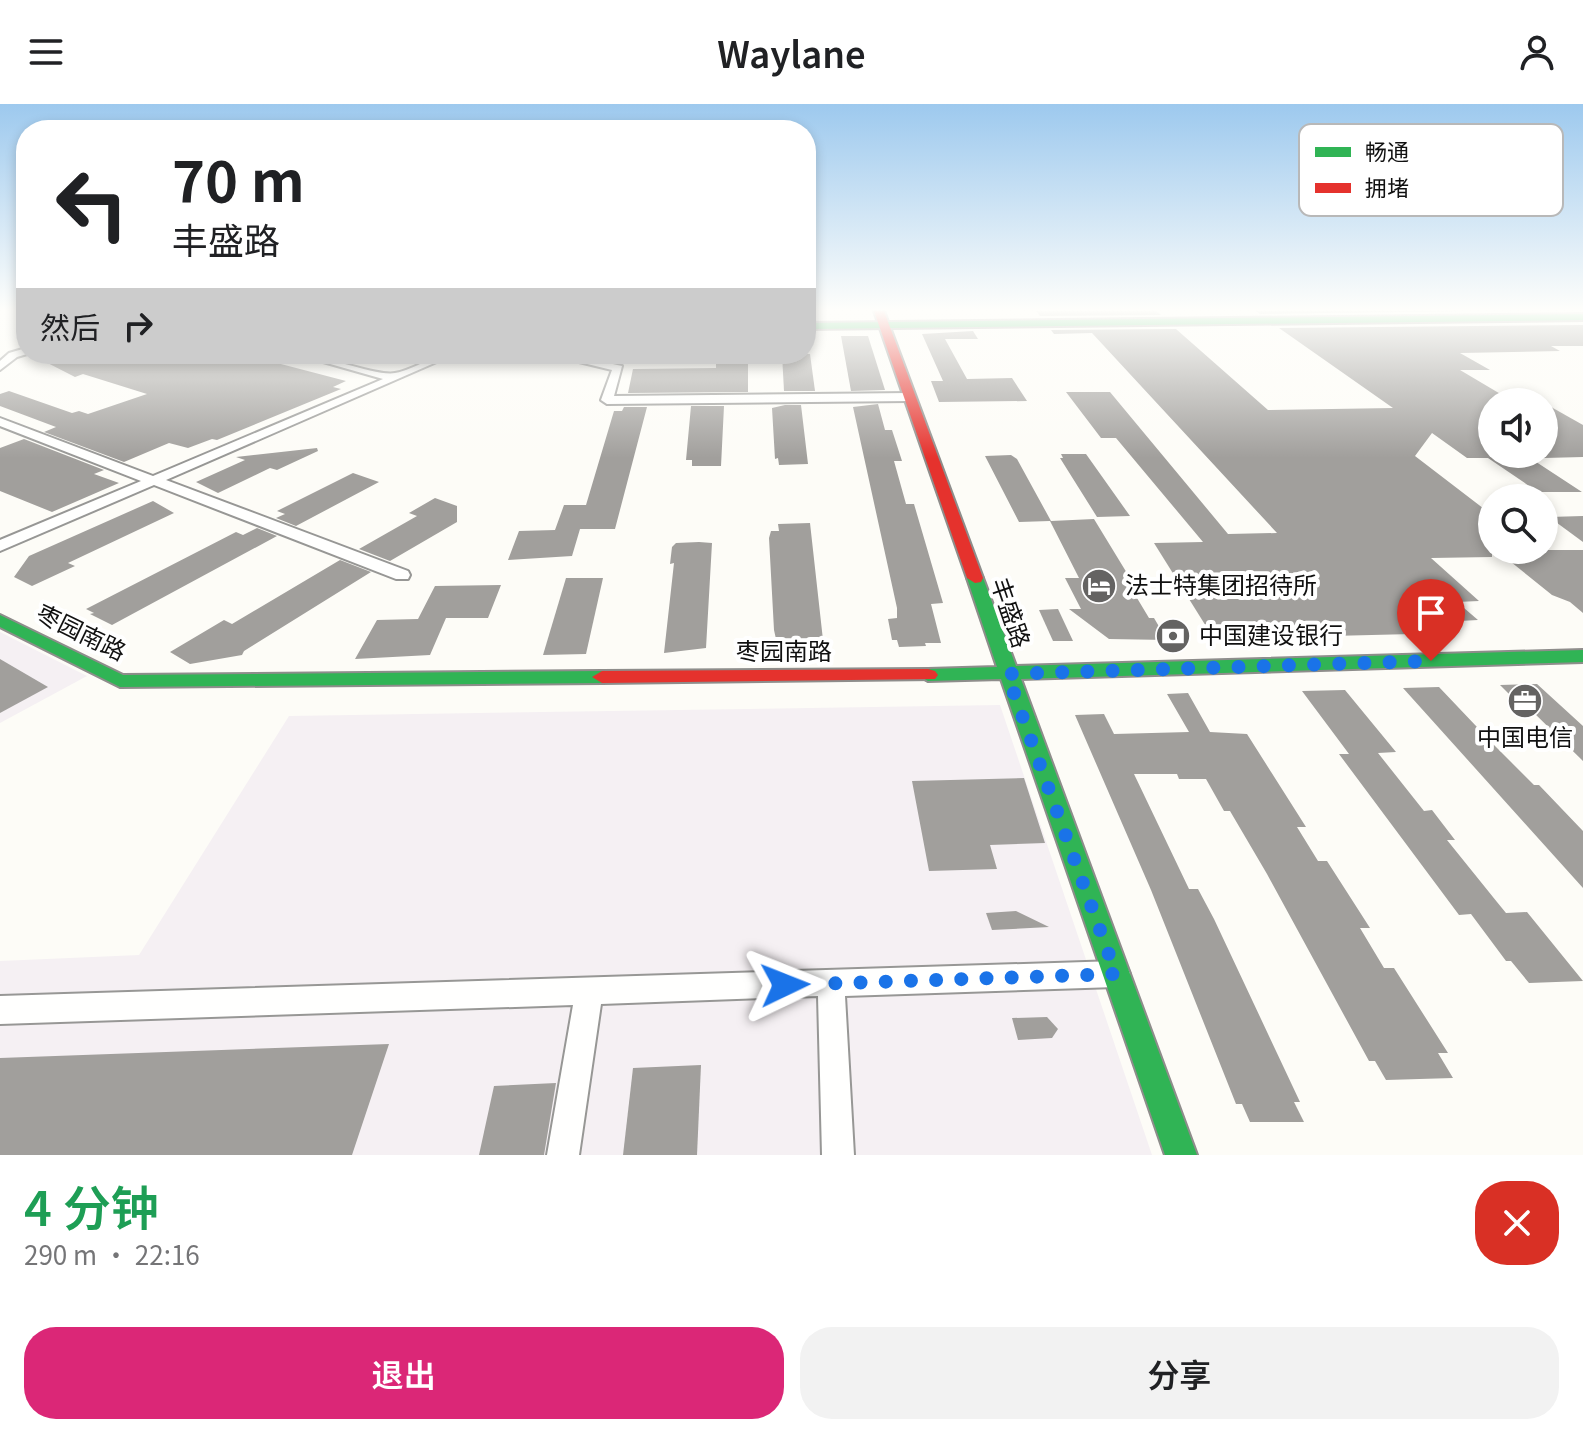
<!DOCTYPE html>
<html lang="zh">
<head>
<meta charset="utf-8">
<style>
	body { margin:0; font-family:Georgia,"Noto Sans SC",serif; background:#f2f2f2; color:#202124; height:100vh; display:flex; flex-direction:column; font-size:30px; white-space:nowrap }
	* { box-sizing:border-box; margin:0 }
	p { font-size:26px; color:#757577 }
	.icon { flex:none; width:44px; height:44px; fill:none; stroke:currentColor; stroke-width:2; stroke-linecap:round; stroke-linejoin:round }
	.map { position:relative; height:1051px; overflow:hidden }
	.details { display:flex; flex-direction:column; background:#fff; flex:1 }
	.details>* { flex:none }
	.top-card { position:absolute; left:16px; top:16px; width:800px; height:244px; border-radius:32px; box-shadow:0 4px 12px #0003; background:#fff; color:#202124; overflow:hidden }
	.controls { position:absolute; left:1478px; top:284px; display:grid; gap:16px }
	.controls a { display:grid; place-items:center; width:80px; height:80px; border-radius:50%; background:#fff; box-shadow:0 4px 12px #0003; font-size:40px }
	.pin { position:absolute; display:grid; place-items:center; width:68px; height:68px; color:#fff; margin:-82px -34px; border-radius:50% 50% 50% 0; rotate:-45deg; box-shadow:0 0 8px #0007 }
	.pin .icon { rotate:45deg }
	.me { position:absolute; width:88px; margin:-44px; rotate:88deg; stroke-linejoin:round; filter:drop-shadow(0 0 6px #0008) }
	.turn { display:flex; align-items:center; gap:28px; height:168px; padding:0 24px; font-size:36px }
	.turn .icon { width:104px; height:104px; stroke-width:2.5 }
	.turn b { display:block; font-size:56px; line-height:68px }
	.then { display:flex; align-items:center; height:76px; padding:0 24px; background:#0003; gap:16px; font-size:30px }
	.round { display:grid; place-items:center; flex:none; width:84px; height:84px; border-radius:32px; background:#f2f2f2 }
	.headline { display:flex; align-items:center; justify-content:space-between; height:136px; padding:0 24px }
	h1 { font-size:48px; font-weight:600; line-height:60px; color:#1e9e55 }
	.cta { display:flex; gap:16px; margin-top:auto; padding:16px 24px }
	.cta a { flex:1; height:92px; border-radius:32px; background:#db2777; color:#fff; font-size:32px; font-weight:600; line-height:92px; text-align:center }
	.cta a+a { background:#f2f2f2; color:#202124 }
	header { display:flex; justify-content:space-between; align-items:center; height:104px; padding:0 24px; background:#fff; font-size:36px; font-weight:600 }
	.map>svg:first-child { display:block }
	.industrial { fill:#f5f0f3 }
	.building { fill:#a19f9c }
	.lines { fill:none; stroke-linecap:round; stroke-linejoin:round }
	.street-casing { stroke:#979795; stroke-width:4 }
	.fast-casing { stroke:#8e8d8b; stroke-width:4 }
	.jam-casing { stroke:#8e8d8b; stroke-width:4 }
	.street { fill:#fffffe; fill-rule:evenodd }
	.fast { fill:#30b455; fill-rule:evenodd }
	.jam { fill:#e5322d; fill-rule:evenodd }
	.route { stroke:#1a73e8; stroke-width:14; stroke-dasharray:0 25.2 }
	.labels { text-anchor:middle; stroke-width:8; stroke-linejoin:round; paint-order:stroke }
	.poi-label { font-size:24px; fill:#111; stroke:#fff; text-anchor:start }
	.street-label { font-size:24px; fill:#111; stroke:#fff }
	.key { fill:#fff; stroke:#b8b8b8; stroke-width:2 }
	.key-label { font-size:22px; fill:#111 }
</style>
</head>
<body>
<header><svg class="icon" aria-label="menu" viewBox="0 0 24 24"><path d="M4 6h16M4 12h16M4 18h16"/></svg>Waylane<svg class="icon" aria-label="person" viewBox="0 0 24 24"><circle cx="12" cy="8" r="4"/><path d="M4 21q1-7 8-7t8 7"/></svg></header>
<div class="map">
<svg width="1583" height="1051" viewBox="0 0 1583 1051">
	<rect width="100%" height="100%" fill="#fdfcf7"/>
	<!-- industrial -->
	<g class="industrial">
		<polygon points="0,528 87,572 0,619"/>
		<polygon points="1000,601 1152,1051 0,1051 0,857 139,851 289,612"/>
	</g>
	<!-- building -->
	<g class="building">
		<polygon points="1036,207 1156,207 1161,211 1040,212"/>
		<polygon points="1256,207 1473,207 1260,210"/>
		<polygon points="1583,221 1583,242 1551,242 1560,247 1460,249 1490,266 1460,266 1514,298 1492,298 1492,350 1524,350 1582,388 1538,388 1488,354 1467,354 1432,329 1415,352 1492,411 1492,453 1431,454 1479,497 1457,498 1478,516 1441,518 1453,529 1214,535 1154,439 1203,438 1116,334 1101,334 1066,288 1110,288 1228,430 1277,429 1092,229 1054,230 1051,226 1176,225 1268,306 1393,304 1279,224"/>
		<polygon points="973,227 978,235 945,235 967,275 1012,274 1027,297 939,298 931,277 943,277 922,230"/>
		<polygon points="841,232 868,232 885,286 851,287"/>
		<polygon points="30,250 243,250 346,277 333,283 341,285 217,336 212,335 188,344 169,339 124,358 44,328 56,323 0,302 0,290 9,287 72,309 79,307 88,310 147,290 83,270 75,273"/>
		<polygon points="782,250 810,250 815,287 784,287"/>
		<polygon points="720,252 748,253 748,288 628,289 633,265 716,264 716,255"/>
		<polygon points="1544,299 1583,321 1583,353 1544,354"/>
		<polygon points="878,300 885,326 892,326 902,357 894,357 906,400 914,400 943,499 931,500 941,539 925,539 926,542 899,543 897,536 892,536 888,515 897,514 897,504 853,303"/>
		<polygon points="785,301 801,301 808,360 779,361 778,354 775,355 772,304"/>
		<polygon points="691,302 724,302 721,362 692,362 692,356 686,356"/>
		<polygon points="624,303 647,303 615,425 580,425 572,452 508,456 519,427 555,426 564,401 586,401 614,307 622,307"/>
		<polygon points="24,335 104,366 94,370 119,379 52,408 0,387 0,344"/>
		<polygon points="317,344 318,347 277,366 270,364 218,389 196,378 245,356 236,353"/>
		<polygon points="1061,350 1086,350 1130,412 1097,413 1060,354 1063,354"/>
		<polygon points="1011,351 1017,355 1051,417 1094,415 1133,479 1128,479 1149,514 1154,514 1167,536 1109,535 1069,505 1081,505 1065,474 1079,474 1050,417 1019,418 985,352"/>
		<polygon points="353,369 379,378 296,422 276,414 285,410 277,407"/>
		<polygon points="435,394 457,402 457,418 390,457 359,445 417,412 409,409"/>
		<polygon points="153,397 174,409 68,459 75,462 32,482 14,473 29,452"/>
		<polygon points="1583,412 1583,438 1549,413"/>
		<polygon points="810,419 824,545 785,546 784,534 776,535 774,526 769,434 771,427 779,427 778,420"/>
		<polygon points="257,424 277,432 112,521 90,510 94,509 86,505 236,428 243,431"/>
		<polygon points="699,438 712,439 706,544 664,549 674,459 670,460 672,443 676,439"/>
		<polygon points="1496,446 1583,446 1583,509 1570,498 1552,491"/>
		<polygon points="340,456 371,468 244,547 242,551 190,560 170,548 224,516 232,520"/>
		<polygon points="566,474 603,474 586,550 543,551"/>
		<polygon points="501,481 488,514 446,514 430,551 355,555 377,516 418,515 435,482"/>
		<polygon points="1058,505 1073,537 1053,537 1039,506"/>
		<polygon points="0,555 48,583 0,609"/>
		<polygon points="1537,580 1583,622 1583,657 1531,606 1525,606 1500,581"/>
		<polygon points="1439,583 1495,642 1534,681 1539,681 1583,727 1583,784 1403,584"/>
		<polygon points="1345,586 1396,648 1378,649 1424,707 1432,706 1455,736 1447,736 1497,798 1506,809 1527,808 1583,877 1529,879 1511,857 1506,857 1471,810 1459,811 1339,650 1349,650 1302,587"/>
		<polygon points="1188,589 1210,628 1247,630 1306,723 1297,723 1318,757 1327,757 1370,824 1360,824 1384,864 1394,864 1448,949 1438,949 1453,974 1386,976 1375,957 1369,957 1267,770 1230,707 1224,707 1206,675 1179,675 1177,670 1134,670 1189,785 1198,785 1214,815 1300,998 1294,998 1304,1018 1250,1018 1242,1000 1236,1000 1151,786 1075,611 1104,610 1114,630 1189,628 1167,590"/>
		<polygon points="1024,674 1045,739 990,741 997,765 929,767 912,677"/>
		<polygon points="1016,807 1049,823 992,826 986,809"/>
		<polygon points="1047,913 1058,925 1052,934 1018,936 1012,914"/>
		<polygon points="389,940 352,1051 0,1051 0,954"/>
		<polygon points="701,961 697,1051 623,1051 633,964"/>
		<polygon points="556,979 544,1051 479,1051 494,982"/>
	</g>
	<g class="lines">
		<!-- street casing -->
		<g class="street-casing">
			<g id="street">
				<polygon points="26,244 27,250 17,253 0,266 0,257 9,249"/>
				<path d="M295,250C322,250 378,273 395,269C417,265 432,250 455,250L166,376L408,467L410,471L408,475H396L154,381L0,447V436L141,377L0,322V314L153,372L383,275Z"/>
				<polygon points="546,250 566,250 622,262 614,292 909,289 915,293 909,297 607,300 601,296 612,266"/>
				<polygon points="1116,857 1126,861 1130,870 1126,879 1116,883 845,892 854,1051 822,1051 818,892 601,900 579,1051 547,1051 573,901 0,920 0,892"/>
			</g>
		</g>
		<!-- fast casing -->
		<g class="fast-casing">
			<g id="fast">
				<polygon points="1583,210 1583,216 806,225 806,219"/>
				<polygon points="975,469 983,474 1016,562 1583,546 1583,558 1021,575 1197,1051 1165,1051 1001,575 928,577 918,571 928,565 997,563 967,474"/>
				<polygon points="0,511 123,571 602,567 612,573 602,579 120,583 0,523"/>
			</g>
		</g>
		<!-- jam casing -->
		<g class="jam-casing">
			<g id="jam">
				<polygon points="874,207 884,207 983,474 981,478 975,479 967,474"/>
				<polygon points="928,565 935,567 938,571 935,575 602,579 592,573 602,567"/>
			</g>
		</g>
		<!-- street -->
		<use href="#street" class="street"/>
		<!-- fast -->
		<use href="#fast" class="fast"/>
		<!-- jam -->
		<use href="#jam" class="jam"/>
	</g>
	<!-- sky -->
	<linearGradient id="sky" x2="0" y2="1"><stop stop-color="#9dc9ee"/><stop offset="0.58" stop-color="#fefefb"/><stop offset="1" stop-color="#fefefb" stop-opacity="0"/></linearGradient>
	<rect width="1583" height="354" fill="url(#sky)"/>
	<g class="lines">
		<!-- route -->
		<polyline class="route" points="785,881 1116,870 1007,570 1431,557"/>
	</g>
	<!-- icons -->
	<defs>
		<g id="hotel-disc" transform="scale(1.8)"><circle r="9.5" fill="#646362" stroke="#fff"/><path d="M-6-4.5h1.5V1H6V5H4.5V3h-9V5H-6ZM-4 0a1.8 1.8 0 1 1 3.6 0ZM.5 0V-2.5h3Q6-2.5 6 0Z" fill="#fff"/></g>
		<g id="bank-disc" transform="scale(1.8)"><circle r="9.5" fill="#646362" stroke="#fff"/><path d="M-6-4H6V4H-6ZM0-2.3a2.3 2.3 0 1 0 0 4.6a2.3 2.3 0 1 0 0-4.6Z" fill="#fff"/></g>
		<g id="office-disc" transform="scale(1.8)"><circle r="9.5" fill="#646362" stroke="#fff"/><path d="M-6-3h4V-5.5h4V-3h4V5H-6ZM-1-4.5V-3h2v-1.5ZM-6 0V1H6V0Z" fill="#fff"/></g>
	</defs>
	<g fill-rule="evenodd">
		<use href="#hotel-disc" x="1099" y="482"/>
		<use href="#bank-disc" x="1173" y="532"/>
		<use href="#office-disc" x="1525" y="597"/>
	</g>
	<g class="labels">
		<!-- poi labels -->
		<g class="poi-label">
			<text x="1125" y="490">法士特集团招待所</text>
			<text x="1199" y="540">中国建设银行</text>
			<text x="1525" y="642" text-anchor="middle">中国电信</text>
		</g>
		<!-- street labels -->
		<g class="street-label">
			<text transform="translate(1010 509) rotate(71)" y="8">丰盛路</text>
			<text transform="translate(81 529) rotate(26)" y="8">枣园南路</text>
			<text x="784" y="556">枣园南路</text>
		</g>
	</g>
	<!-- legend -->
	<rect x="1299" y="20" width="264" height="92" rx="12" class="key"/>
	<rect x="1315" y="43" width="36" height="10" fill="#30b455"/>
	<rect x="1315" y="79" width="36" height="10" fill="#e5322d"/>
	<g class="key-label">
		<text x="1365" y="56">畅通</text>
		<text x="1365" y="92">拥堵</text>
	</g>
</svg>
<div class="controls">
<a><svg class="icon" aria-label="sound" viewBox="0 0 24 24"><path d="M4 9h4l5-4v14l-5-4H4zM17 9q2 3 0 6"/></svg></a>
<a><svg class="icon" aria-label="search" viewBox="0 0 24 24"><circle cx="10" cy="10" r="6"/><path d="M15 15l6 6"/></svg></a>
</div>
<div class="pin" style="left:1431px;top:557px;background:#d93025"><svg class="icon" aria-label="arrive" viewBox="0 0 24 24"><path d="M6 21V4h12l-3 4 3 4H6"/></svg></div>
<svg class="me" style="left:785px;top:881px" viewBox="-20 -20 40 40"><path d="M0-17L14 15 0 8-14 15z" fill="#1a73e8" stroke="#fff" stroke-width="4"/></svg>
<div class="top-card">
<div class="turn"><svg class="icon" aria-label="left" viewBox="0 0 24 24"><path d="M17 20v-9H6M10 6l-5 5 5 5"/></svg><div><b>70 m</b>丰盛路</div></div>
<div class="then">然后<svg class="icon" aria-label="right" viewBox="0 0 24 24"><path d="M7 20v-9h11M14 6l5 5-5 5"/></svg></div>
</div>
</div>
<section class="details">
<div class="headline"><div><h1>4 分钟</h1><p>290 m · 22:16</p></div><a class="round" style="background:#d93025;color:#fff"><svg class="icon" aria-label="close" viewBox="0 0 24 24"><path d="M6 6l12 12M18 6L6 18"/></svg></a></div>
<div class="cta"><a>退出</a><a>分享</a></div>
</section>
</body>
</html>
